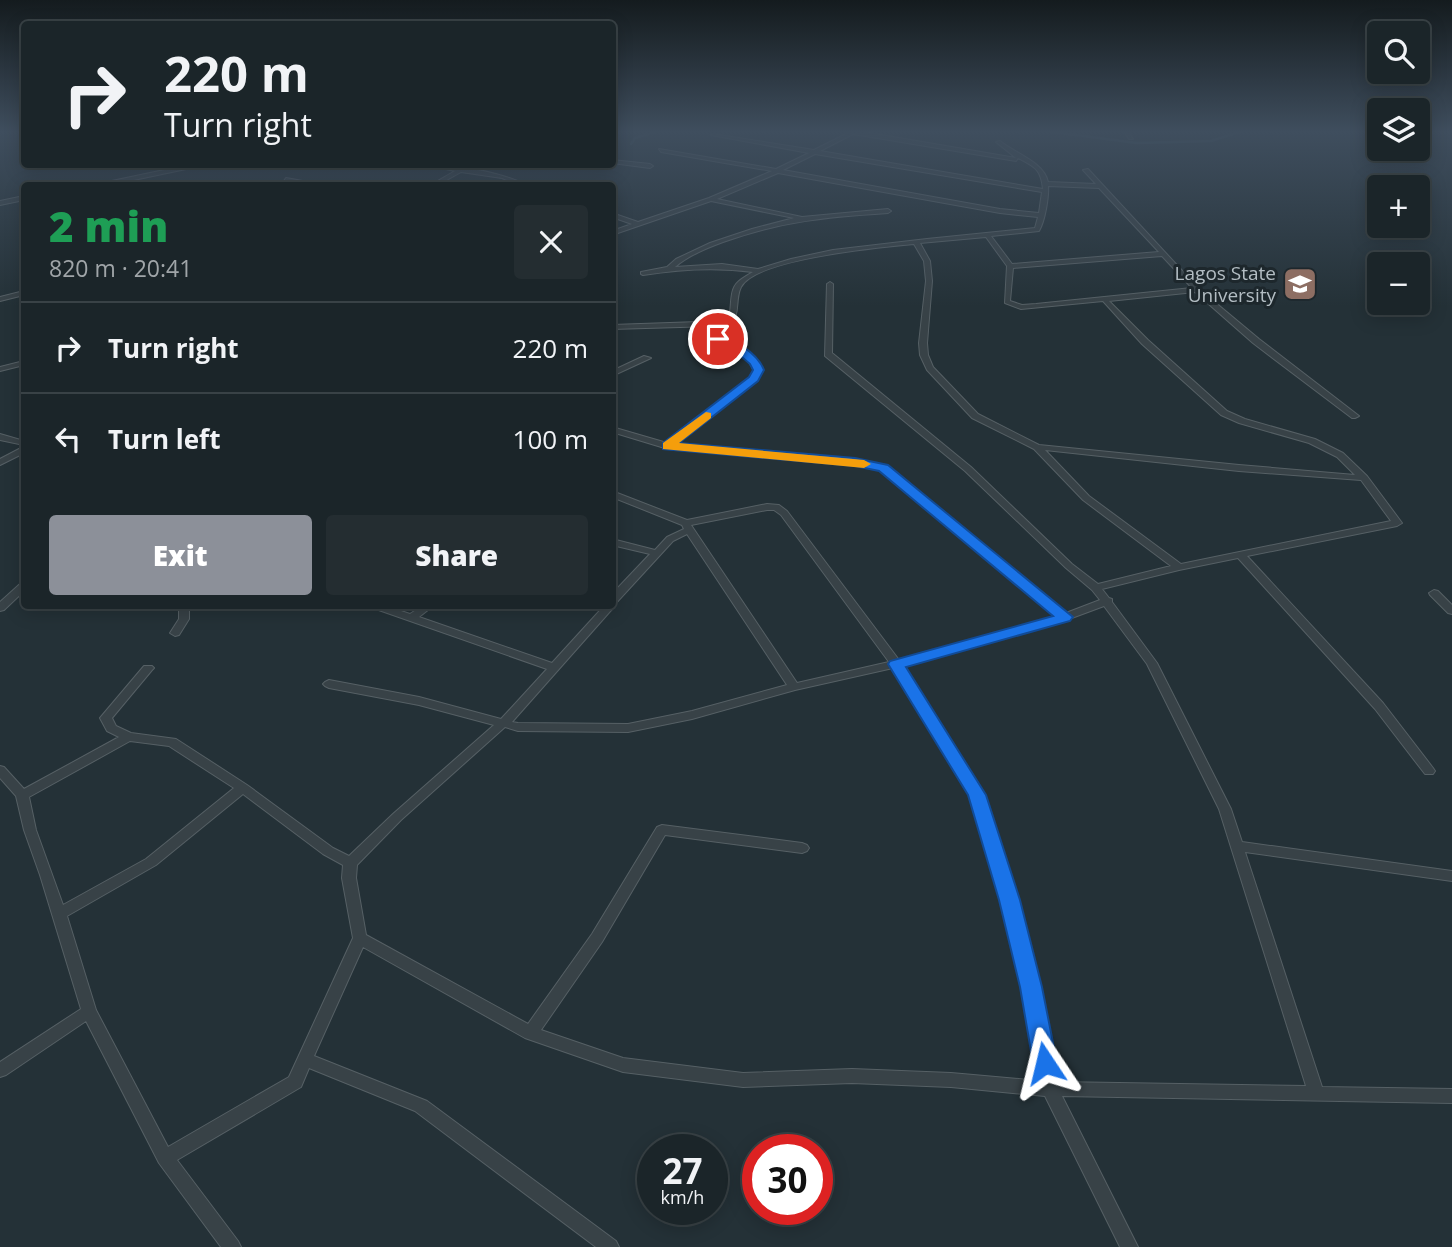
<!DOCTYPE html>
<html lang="en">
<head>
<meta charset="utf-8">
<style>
	body { margin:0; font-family:"Open Sans",sans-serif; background:#242d31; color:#f1f3f6; height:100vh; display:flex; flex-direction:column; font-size:26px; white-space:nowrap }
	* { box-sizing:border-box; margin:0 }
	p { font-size:23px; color:#a0a5a8 }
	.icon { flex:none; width:38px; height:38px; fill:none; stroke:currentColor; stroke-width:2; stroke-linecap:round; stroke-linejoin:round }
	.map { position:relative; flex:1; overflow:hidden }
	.sheet { position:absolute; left:21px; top:182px; width:595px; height:427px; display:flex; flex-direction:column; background:#1b2529; border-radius:7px; box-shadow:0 4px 18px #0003,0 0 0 2px #394246 }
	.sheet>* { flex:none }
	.guide { position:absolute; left:21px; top:21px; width:595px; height:147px; border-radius:7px; box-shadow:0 4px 18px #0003,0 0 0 2px #394246; background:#1b2529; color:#f1f3f6; overflow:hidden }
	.controls { position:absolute; left:1367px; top:21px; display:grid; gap:14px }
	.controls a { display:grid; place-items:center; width:63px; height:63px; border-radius:7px; background:#1b2529; box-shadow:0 4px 18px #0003,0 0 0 2px #394246; font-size:35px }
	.speed { position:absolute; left:637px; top:1134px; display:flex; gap:14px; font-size:35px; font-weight:700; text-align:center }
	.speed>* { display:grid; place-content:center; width:91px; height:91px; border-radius:50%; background:#1b2529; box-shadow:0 4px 18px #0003,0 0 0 2px #394246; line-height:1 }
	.speed small { font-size:18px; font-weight:400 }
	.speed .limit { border:10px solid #d22; background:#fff; color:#111 }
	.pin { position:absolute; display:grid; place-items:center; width:60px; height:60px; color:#fff; margin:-30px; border:4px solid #fff; border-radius:50%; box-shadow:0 2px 7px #0007 }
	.me { position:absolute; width:77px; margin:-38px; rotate:350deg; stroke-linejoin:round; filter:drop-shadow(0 0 5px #0008) }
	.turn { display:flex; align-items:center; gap:24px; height:147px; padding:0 28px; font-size:32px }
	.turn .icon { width:91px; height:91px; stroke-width:2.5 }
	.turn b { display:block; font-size:49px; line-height:60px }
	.round { display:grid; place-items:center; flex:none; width:74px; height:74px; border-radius:7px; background:#242d31 }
	.headline { display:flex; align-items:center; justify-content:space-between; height:119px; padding:0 28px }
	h1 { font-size:42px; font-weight:800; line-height:52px; color:#1e9e55 }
	.action { display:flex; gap:14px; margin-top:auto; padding:14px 28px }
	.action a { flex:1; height:80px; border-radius:7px; background:#8c9099; color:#fff; font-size:28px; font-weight:800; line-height:80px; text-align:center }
	.action a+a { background:#242d31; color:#f1f3f6 }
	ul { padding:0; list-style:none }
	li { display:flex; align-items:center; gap:21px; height:91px; padding:0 28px; border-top:2px solid #394246 }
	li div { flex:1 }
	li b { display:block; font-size:26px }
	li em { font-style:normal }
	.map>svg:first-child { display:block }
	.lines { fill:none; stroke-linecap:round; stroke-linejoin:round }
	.stream { stroke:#3c525e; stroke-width:2.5 }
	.minor-casing { stroke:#566065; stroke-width:2 }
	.tertiary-casing { stroke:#566065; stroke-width:2 }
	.minor { fill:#384247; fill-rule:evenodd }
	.tertiary { fill:#384247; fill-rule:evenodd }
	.route { fill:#1a73e8; stroke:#114b97; stroke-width:2 }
	.slow { fill:#f59e0b }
	.labels { text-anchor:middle; stroke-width:6; stroke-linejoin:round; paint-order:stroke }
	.far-poi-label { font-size:19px; fill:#b3bdc3; stroke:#1d272c; text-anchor:end }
</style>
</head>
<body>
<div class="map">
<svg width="1452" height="1247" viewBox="0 0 1452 1247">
	<rect width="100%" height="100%" fill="#243137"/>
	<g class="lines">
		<!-- stream -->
		<g class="stream">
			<polyline points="1045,131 1137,143 1211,141 1242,131"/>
			<polyline points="631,144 635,138 658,131"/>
		</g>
		<!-- minor casing -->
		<g class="minor-casing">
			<g id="minor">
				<path d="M847,131H858L1016,158L996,142L1000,141C1016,154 1044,162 1048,182L1096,184L1083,170L1088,169L1199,289L1259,339L1359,416L1355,418H1352L1253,343L1195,292L1109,301L1148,340L1227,411L1245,419L1315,439L1343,453L1367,476L1402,523L1397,526L1247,556L1383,703L1433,768L1435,771L1433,774H1425L1375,709L1238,558L1179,570L1102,589L1109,598L1112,599V602L1157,663L1231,809L1242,842L1452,871V881L1245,852L1322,1087L1452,1089V1103L1062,1096L1138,1247H1120L1045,1096L951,1087L852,1083L743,1087L623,1072L525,1038L363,947L314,1056L427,1101L616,1241L619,1247H596L415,1111L309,1068L301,1087L177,1160L238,1241L241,1247H221L159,1163L86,1021L6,1075L0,1077V1062L81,1009L40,875L24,830L16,796L0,778V766L4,767L24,789L119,737L107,731L100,718L144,666H152L154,668L152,670L112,718L116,726L131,733L176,739L247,785L333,848L349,856L393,814L494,725L419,705L329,688L325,686L323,684L325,682L329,680L419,697L501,719L547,669L373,608L372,606H386L410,614L422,606H433L419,617L552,663L604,606H612V594L650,554L612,545V539L655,550L667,537L684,529L682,525L612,497V491L687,520L767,504L779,505L787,511L899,660L1057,616L880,470L855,465L668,449L612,432V427L667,443L750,378L754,371C747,354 730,350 715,342L714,326L612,329V325L728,321C733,309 728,291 738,282C742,278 748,275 753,272C715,267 681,269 643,275L641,274V272L667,267L676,259L710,243L752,229L794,218L711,201L612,235V231L632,224L612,217V213L638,222L709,198L772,171L661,152L659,149L776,169L809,153L711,135L713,134L814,150L848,133ZM853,134L1016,161L1018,158C1035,167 1041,169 1043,189L820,151ZM815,154L1042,192L1039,213L1000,209L783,170ZM778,173L1000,213L1038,217L1035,228L927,239L833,250L791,259L758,269L722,264L675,267C689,255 707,248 723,242C781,221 828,217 888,213L891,211L888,209L802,217L717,199ZM1048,186L1099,188L1159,252L1012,264L991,236L1039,231C1045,221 1049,196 1048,186ZM986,237L1007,266L1005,303L1021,309L1103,301L1142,344L1221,415L1239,423L1309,443L1337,457L1355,475L1239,465L1039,445L978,414L933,367L928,355L927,343L932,281L930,261L920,243ZM914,244L924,261L926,281L919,343L920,355L927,370L972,418L1034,449L1083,500L1171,566L1098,584L1072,564L971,467L832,353L833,284L830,282L827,284L825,356L965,471L1066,568L1092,590L1100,600L1066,613L886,466L855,459L676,444L756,381L762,371C754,353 738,348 722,339L721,325L732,324C740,313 735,299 741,287C755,259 882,247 914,244ZM1162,256L1192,288L1036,304L1022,305L1010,301L1013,268ZM1045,450L1239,471L1361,480L1391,521L1181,564L1089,496ZM767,510H774L781,515L889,662L797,683L691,525ZM687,534L787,685L692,711L628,724L518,723L512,722L613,608L614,606L613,604L616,603L673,541ZM1104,606L1147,664L1219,809L1306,1086L1057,1082L1038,987L1011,878L983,795L903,666L1069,619ZM893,668L971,795L997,878L1024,987L1041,1081L951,1073L852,1069L743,1073L623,1058L541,1030L602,942L665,835L802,853L807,851L809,848L807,845L802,843L662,825L657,827L592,934L528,1024L366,935L356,878L357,865L401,820L505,727L518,731L628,732L692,719L795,690ZM130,741L169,746L234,788L146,859L63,905L36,830L29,797ZM243,794L323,854L343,865L342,878L353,938L289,1077L168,1147L96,1010L67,916L156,865Z"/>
				<polygon points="1124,131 1128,131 1133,139 1129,139"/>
				<polygon points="612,160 650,164 653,166 650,168 612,163"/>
				<path d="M423,164C454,164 501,172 529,186H521L502,178L461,172L436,186H429L455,171Z"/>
				<polygon points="286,178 319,184 321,186 307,186 284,181"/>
				<polygon points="24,291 24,295 0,301 0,297"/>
				<polygon points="644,356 651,358 612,376 612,371"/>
				<polygon points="24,361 24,365 0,371 0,367"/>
				<polygon points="0,434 24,441 24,445 0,440"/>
				<polygon points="21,448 24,448 24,453 0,465 0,459"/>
				<polygon points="24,583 24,591 4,610 0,611 0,602 20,584"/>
				<polygon points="1434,590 1438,591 1452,605 1452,614 1448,613 1430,595 1429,593"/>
				<polygon points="179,606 189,606 189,619 179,635 175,636 170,633 179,619"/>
			</g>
		</g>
		<!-- tertiary casing -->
		<g class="tertiary-casing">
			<g id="tertiary">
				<polygon points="193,164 210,164 105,186 88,186"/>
				<polygon points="24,196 24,200 0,205 0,201"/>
			</g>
		</g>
		<!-- minor -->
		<use href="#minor" class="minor"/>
		<!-- tertiary -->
		<use href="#tertiary" class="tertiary"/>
	</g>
	<!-- sky -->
	<linearGradient id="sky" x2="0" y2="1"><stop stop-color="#141b1e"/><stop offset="0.43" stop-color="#3f4e5e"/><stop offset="1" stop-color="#3f4e5e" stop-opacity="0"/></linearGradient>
	<rect width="1452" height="306" fill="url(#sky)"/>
	<!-- route -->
	<path class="route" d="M714,336C731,335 758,354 764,370L758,381L679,443L855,458L888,465L1073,617L1070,621L906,667L986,795L1020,900L1042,987L1057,1063L1053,1070L1045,1073L1037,1070L1033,1063L1020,987L999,900L968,795L888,664L890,661L1053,616L879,471L855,466L663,449V443L749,377L753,370L750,364L742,357L714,341Z"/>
	<!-- slow -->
	<polygon class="slow" points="706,412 711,413 711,418 679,443 864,460 871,464 864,468 663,449 663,443"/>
	<!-- icons -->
	<defs>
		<g id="university-square" transform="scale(1.75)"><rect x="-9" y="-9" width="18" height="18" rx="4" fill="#8d6e63" stroke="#1d272c"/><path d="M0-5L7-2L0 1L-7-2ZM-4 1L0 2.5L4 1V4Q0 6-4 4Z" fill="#fff"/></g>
	</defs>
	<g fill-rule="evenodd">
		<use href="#university-square" x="1300" y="284"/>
	</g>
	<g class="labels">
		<!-- far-poi labels -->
		<g class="far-poi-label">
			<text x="1276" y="280">Lagos State<tspan x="1276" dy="22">University</tspan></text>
		</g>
	</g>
</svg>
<div class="controls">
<a><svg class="icon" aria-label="search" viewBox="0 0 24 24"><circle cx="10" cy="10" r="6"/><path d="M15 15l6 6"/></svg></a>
<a><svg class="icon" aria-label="layers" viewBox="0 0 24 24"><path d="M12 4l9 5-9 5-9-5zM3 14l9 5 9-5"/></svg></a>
<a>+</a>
<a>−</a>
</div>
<div class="speed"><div>27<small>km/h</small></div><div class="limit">30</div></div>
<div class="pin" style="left:718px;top:339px;background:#d93025"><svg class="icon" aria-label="arrive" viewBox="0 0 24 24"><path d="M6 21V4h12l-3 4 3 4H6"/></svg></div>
<svg class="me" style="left:1045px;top:1063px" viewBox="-20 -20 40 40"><path d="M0-17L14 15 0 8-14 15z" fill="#1a73e8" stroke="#fff" stroke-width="4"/></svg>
<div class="guide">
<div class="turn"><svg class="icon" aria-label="right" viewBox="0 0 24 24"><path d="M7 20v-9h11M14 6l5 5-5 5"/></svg><div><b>220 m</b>Turn right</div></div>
</div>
<section class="sheet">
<div class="headline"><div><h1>2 min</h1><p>820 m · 20:41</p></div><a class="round"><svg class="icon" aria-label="close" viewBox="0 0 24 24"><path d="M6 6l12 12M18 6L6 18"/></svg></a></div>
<ul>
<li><svg class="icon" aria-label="right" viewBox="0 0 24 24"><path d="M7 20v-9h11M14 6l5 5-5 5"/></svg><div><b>Turn right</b></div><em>220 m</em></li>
<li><svg class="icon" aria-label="left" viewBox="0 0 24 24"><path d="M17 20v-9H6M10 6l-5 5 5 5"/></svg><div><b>Turn left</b></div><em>100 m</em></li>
</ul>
<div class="action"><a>Exit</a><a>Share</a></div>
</section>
</div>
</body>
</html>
